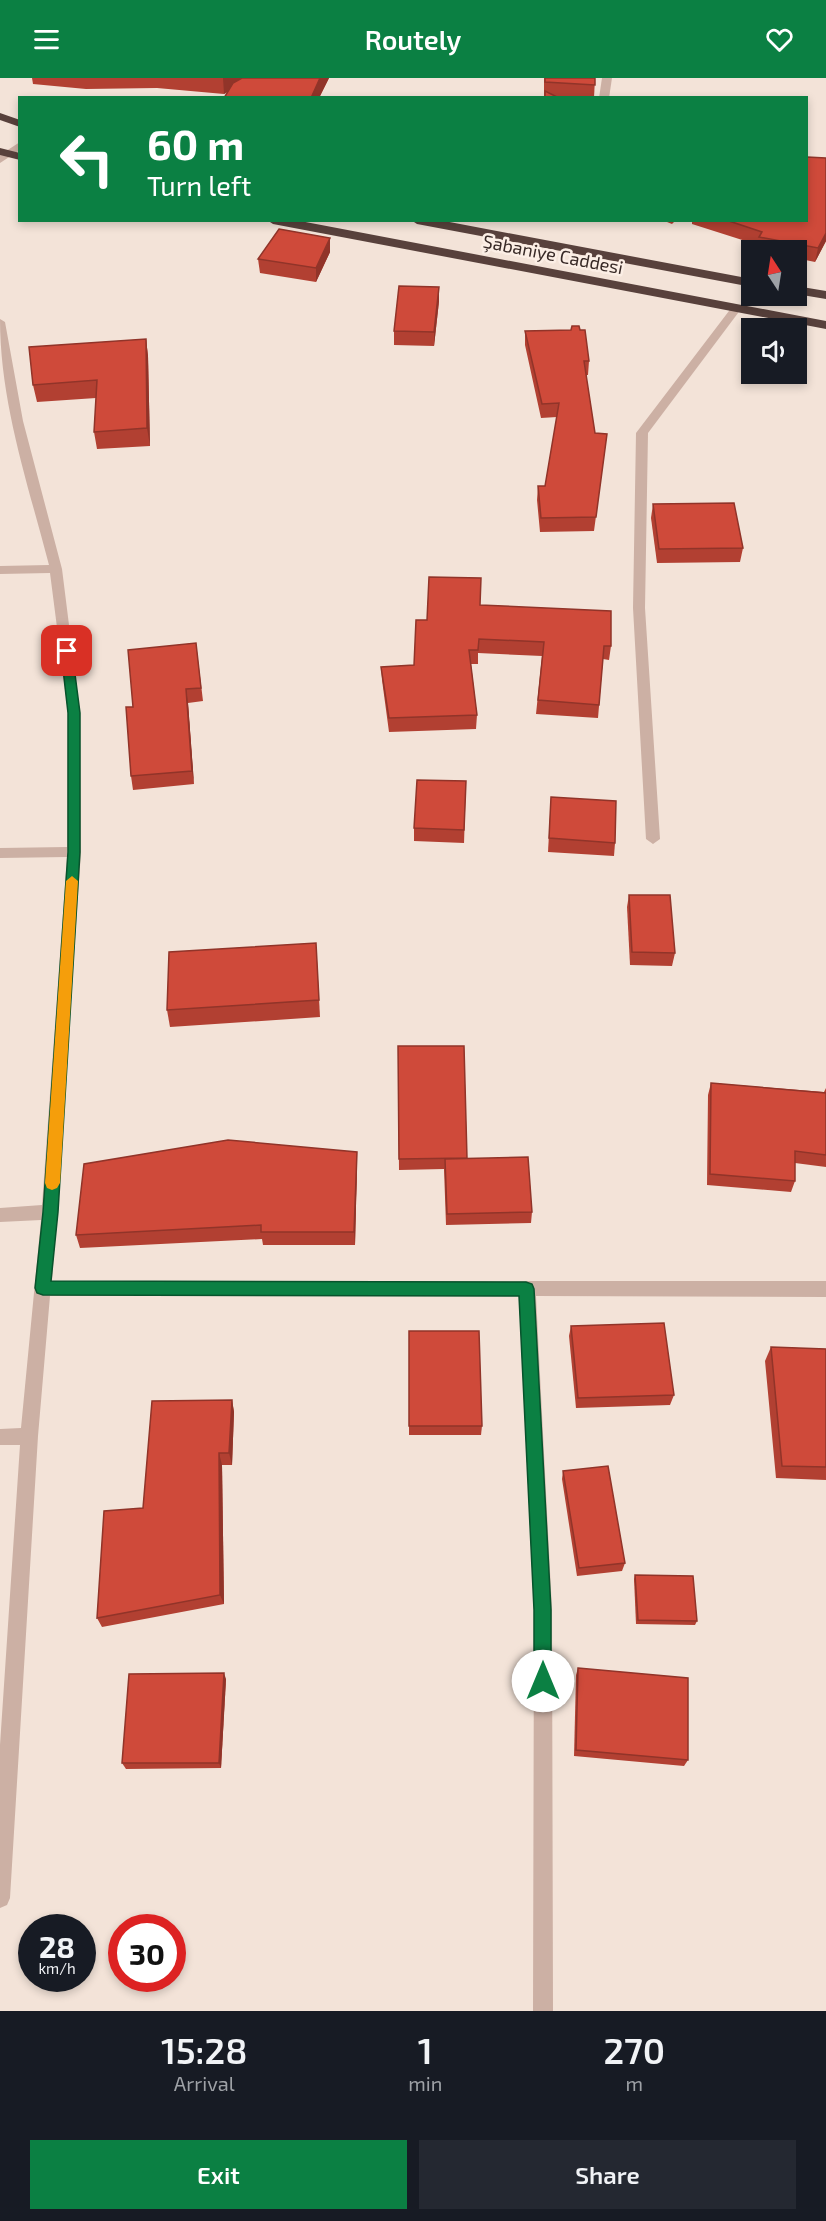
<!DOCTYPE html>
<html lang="en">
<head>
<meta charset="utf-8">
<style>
	body { margin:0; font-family:"Exo 2",sans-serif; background:#242831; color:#f1f3f6; height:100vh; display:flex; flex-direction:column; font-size:22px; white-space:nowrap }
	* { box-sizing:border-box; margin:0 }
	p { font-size:20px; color:#9ea1a6 }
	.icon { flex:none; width:33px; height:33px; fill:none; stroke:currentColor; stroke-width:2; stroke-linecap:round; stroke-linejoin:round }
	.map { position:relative; height:1933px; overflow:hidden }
	.sheet { display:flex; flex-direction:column; background:#171b24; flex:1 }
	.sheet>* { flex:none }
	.guide { position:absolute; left:18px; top:18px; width:790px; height:126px; border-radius:0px; box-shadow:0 3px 9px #0003; background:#0b8043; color:#fff; overflow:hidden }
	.needle { width:39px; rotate:348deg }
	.buttons { position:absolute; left:741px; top:162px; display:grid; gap:12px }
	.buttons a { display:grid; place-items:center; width:66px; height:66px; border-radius:0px; background:#171b24; box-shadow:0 3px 9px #0003; font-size:30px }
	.speed { position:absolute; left:18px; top:1836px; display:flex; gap:12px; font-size:30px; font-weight:700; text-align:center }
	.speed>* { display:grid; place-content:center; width:78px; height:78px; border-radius:50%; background:#171b24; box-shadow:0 3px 9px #0003; line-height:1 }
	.speed small { font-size:15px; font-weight:400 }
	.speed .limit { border:9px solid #d22; background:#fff; color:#111 }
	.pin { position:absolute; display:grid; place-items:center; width:51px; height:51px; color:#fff; margin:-26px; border-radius:12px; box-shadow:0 3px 9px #0006 }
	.me { position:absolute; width:66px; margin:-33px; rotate:0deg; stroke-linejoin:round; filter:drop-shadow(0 0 4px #0008) }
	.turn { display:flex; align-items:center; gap:21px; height:126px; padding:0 30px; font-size:27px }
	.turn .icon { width:78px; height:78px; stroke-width:2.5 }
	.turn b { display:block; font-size:42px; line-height:51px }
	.eta { display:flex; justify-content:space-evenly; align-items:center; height:102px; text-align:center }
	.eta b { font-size:36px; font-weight:600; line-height:42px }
	.primary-button { display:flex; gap:12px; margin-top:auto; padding:12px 30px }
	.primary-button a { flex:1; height:69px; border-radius:0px; background:#0b8043; color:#fff; font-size:24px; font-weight:600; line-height:69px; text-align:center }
	.primary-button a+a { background:#242831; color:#f1f3f6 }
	header { display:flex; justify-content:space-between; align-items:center; height:78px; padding:0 30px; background:#0b8043; color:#fff; font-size:27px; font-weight:600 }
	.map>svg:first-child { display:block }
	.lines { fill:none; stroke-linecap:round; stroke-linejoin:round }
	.street { fill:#ccb0a4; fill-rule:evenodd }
	.highway { fill:#58413c; fill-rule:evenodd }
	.wall { fill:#b24032 }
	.shaded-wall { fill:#913429 }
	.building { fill:#cf4a3a; stroke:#913429; stroke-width:1.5 }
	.route { fill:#0b8043; stroke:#07532c; stroke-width:1.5 }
	.slow { fill:#f59e0b }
	.labels { text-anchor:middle; stroke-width:5; stroke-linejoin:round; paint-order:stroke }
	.far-street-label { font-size:18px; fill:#372926; stroke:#fbeee5 }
</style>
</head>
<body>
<header><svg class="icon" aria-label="menu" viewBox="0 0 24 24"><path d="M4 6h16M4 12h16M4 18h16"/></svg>Routely<svg class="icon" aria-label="heart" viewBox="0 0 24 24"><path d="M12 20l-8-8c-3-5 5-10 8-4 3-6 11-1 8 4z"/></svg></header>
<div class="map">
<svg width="826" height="1933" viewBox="0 0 826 1933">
	<rect width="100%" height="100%" fill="#f3e3d8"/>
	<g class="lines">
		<!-- street -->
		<g class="street">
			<polygon points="602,0 612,0 609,20 599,20"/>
			<polygon points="20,64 20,72 0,85 0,77"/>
			<polygon points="736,228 741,231 648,355 645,530 660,761 653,766 646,761 633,530 636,355 732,229"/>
			<path d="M0,241L5,244L23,343L62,491L80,635L81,774L52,1203H826V1219L536,1218L552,1532L553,1933H533L534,1532L519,1218H50L38,1358L10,1820L7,1827L0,1830V1667L20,1367H0V1351L21,1350L41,1142L0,1144V1130L42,1127L67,779L0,780V770L67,769L68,635L50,495L0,496V488L49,487C28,406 0,325 0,241Z"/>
		</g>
		<!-- highway -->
		<g class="highway">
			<polygon points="0,35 20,42 20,49 0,42"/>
			<polygon points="0,70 20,75 20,82 0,77"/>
			<polygon points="267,142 295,142 826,243 826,251 273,146"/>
			<polygon points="411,142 439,142 752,201 752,209 417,146"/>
			<polygon points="796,208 826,213 826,221 796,216"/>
		</g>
	</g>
	<!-- wall -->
	<g class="wall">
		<polygon points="32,0 329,0 319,20 224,20 228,14 224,16 157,10 86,11 33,6"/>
		<polygon points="544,0 595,0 594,20 544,20"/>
		<polygon points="826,80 826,163 815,184 796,180 796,172 757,172 758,167 692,146 692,142 807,142"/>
		<polygon points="662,142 676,142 672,146"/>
		<polygon points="330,174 316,204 260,195 258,181"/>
		<polygon points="439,209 439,223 434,268 394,267 394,253"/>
		<polygon points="580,252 589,283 588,297 586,297 595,355 607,356 594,453 540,454 537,422 538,408 545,408 557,339 541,340 525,267 525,253"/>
		<polygon points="146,261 148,278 150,368 97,371 94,354 96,320 37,324 33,307"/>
		<polygon points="653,426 743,470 740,484 657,485 651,440"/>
		<polygon points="480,527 611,568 609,582 603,581 598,640 536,636 542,578 478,575 478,586 471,586 477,637 476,651 389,654 382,602 381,589 414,587 427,542"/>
		<polygon points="196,565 203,623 188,625 194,706 133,712 131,698 133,629"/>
		<polygon points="466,703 464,765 414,763 414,750"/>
		<polygon points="551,719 615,765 614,778 548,774"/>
		<polygon points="629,817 675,875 672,888 630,887 627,829"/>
		<polygon points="317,882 320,939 170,949 167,932"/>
		<polygon points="398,968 464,968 467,1081 532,1134 531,1145 446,1147 444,1091 399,1092"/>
		<polygon points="711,1005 824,1014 826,1010 826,1089 795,1085 795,1103 791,1114 707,1107 708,1017"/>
		<polygon points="357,1074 357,1088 355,1167 263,1167 262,1161 80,1170 76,1157"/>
		<polygon points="571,1248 674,1317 670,1327 576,1330 569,1258"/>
		<polygon points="409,1253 482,1348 481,1357 409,1357"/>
		<polygon points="771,1269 826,1271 826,1402 776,1400 765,1283"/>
		<polygon points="232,1322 234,1334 232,1387 222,1387 224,1526 102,1549 97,1540 143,1430"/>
		<polygon points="563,1393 625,1485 622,1493 577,1498 562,1401"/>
		<polygon points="635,1497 697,1543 695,1547 636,1546 634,1501"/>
		<polygon points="578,1590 688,1682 684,1688 574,1678 576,1597"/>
		<polygon points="226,1601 221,1690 126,1691 122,1685"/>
	</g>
	<!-- shaded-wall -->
	<g class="shaded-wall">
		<polygon points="223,0 242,0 238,6 224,16"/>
		<polygon points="320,0 329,0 319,20 311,20"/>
		<polygon points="826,155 826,163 815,184 818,170"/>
		<polygon points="330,160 330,174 316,204 316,190"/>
		<polygon points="439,209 439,223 434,268 434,254"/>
		<polygon points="146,261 148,278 150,368 147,350"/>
		<polygon points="186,611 188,625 194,706 192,693"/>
		<polygon points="357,1074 357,1088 355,1167 354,1154"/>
		<polygon points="232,1322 234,1334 232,1387 229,1375"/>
		<polygon points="219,1375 222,1387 224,1526 220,1517"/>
		<polygon points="224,1595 226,1601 221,1690 219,1685"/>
	</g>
	<!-- building -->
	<g class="building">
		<polygon points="242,0 320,0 311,20 224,20 233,5"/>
		<polygon points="545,0 595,0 595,7 545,4"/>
		<polygon points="545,13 559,20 545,20"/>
		<polygon points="807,79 826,80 826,155 818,170 759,159 762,154 726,142 807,142"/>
		<polygon points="279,151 330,160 316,190 258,181"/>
		<polygon points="399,208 439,209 434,254 394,253"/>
		<polygon points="572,248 579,248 580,252 585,252 589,283 584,283 595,355 607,356 596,439 541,440 538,408 545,408 559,325 542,326 525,253 571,252"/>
		<polygon points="146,261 147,350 94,354 97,302 33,307 29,269"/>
		<polygon points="734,425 743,470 659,471 653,426"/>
		<polygon points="429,499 481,500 480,527 611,533 611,568 604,568 599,627 538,622 544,564 479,561 478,572 469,572 477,637 389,640 381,589 414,587 416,542 427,542"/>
		<polygon points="196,565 201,610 186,611 192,693 131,698 126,629 133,629 128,572"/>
		<polygon points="417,702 466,703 464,752 414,750"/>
		<polygon points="551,719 616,723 615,765 549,760"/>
		<polygon points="629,817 670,817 675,875 632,874"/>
		<polygon points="316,865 319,922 167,932 169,874"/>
		<polygon points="398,968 464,968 467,1080 399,1081"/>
		<polygon points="711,1005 826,1015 826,1077 795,1073 795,1103 710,1096"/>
		<polygon points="228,1062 357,1074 354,1154 261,1154 261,1147 76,1157 84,1086"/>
		<polygon points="528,1079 532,1134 447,1136 445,1081"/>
		<polygon points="664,1245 674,1317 578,1320 571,1248"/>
		<polygon points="409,1253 479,1253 482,1348 409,1348"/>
		<polygon points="771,1269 826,1271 826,1389 782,1388"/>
		<polygon points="232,1322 229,1375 219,1375 220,1517 97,1540 104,1433 143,1430 152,1323"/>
		<polygon points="608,1388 625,1485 579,1490 563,1393"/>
		<polygon points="635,1497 693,1498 697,1543 638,1542"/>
		<polygon points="578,1590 688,1600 688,1682 576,1672"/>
		<polygon points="224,1595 219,1685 122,1685 129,1596"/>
	</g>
	<!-- route -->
	<polygon class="route" points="67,569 72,573 80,635 80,774 58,1134 51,1203 526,1204 532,1206 534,1211 551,1532 551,1603 549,1609 543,1611 537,1609 534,1603 534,1532 519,1218 43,1217 37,1215 35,1210 43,1134 68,774 68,635 61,573"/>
	<!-- slow -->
	<polygon class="slow" points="72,798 78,803 60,1105 57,1110 52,1112 47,1110 45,1105 66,803"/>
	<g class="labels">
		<!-- far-street labels -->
		<g class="far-street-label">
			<text transform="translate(553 177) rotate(11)" y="6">Şabaniye Caddesi</text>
		</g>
	</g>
</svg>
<div class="buttons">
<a><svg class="needle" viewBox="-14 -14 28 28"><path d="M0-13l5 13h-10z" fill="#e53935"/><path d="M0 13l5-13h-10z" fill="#9ea1a6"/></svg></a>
<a><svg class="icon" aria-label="sound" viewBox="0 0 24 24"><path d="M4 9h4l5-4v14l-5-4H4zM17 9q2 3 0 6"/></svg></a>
</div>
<div class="speed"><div>28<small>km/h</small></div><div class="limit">30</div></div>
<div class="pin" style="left:67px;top:573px;background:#d93025"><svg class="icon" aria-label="arrive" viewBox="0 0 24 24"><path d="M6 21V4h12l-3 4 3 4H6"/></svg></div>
<svg class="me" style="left:543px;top:1603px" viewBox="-20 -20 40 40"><circle r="19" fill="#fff"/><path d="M0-13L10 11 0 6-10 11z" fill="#0b8043"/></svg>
<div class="guide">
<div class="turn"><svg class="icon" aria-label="left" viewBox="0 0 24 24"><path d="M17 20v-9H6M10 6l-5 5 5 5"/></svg><div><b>60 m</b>Turn left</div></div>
</div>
</div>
<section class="sheet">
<div class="eta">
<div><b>15:28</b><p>Arrival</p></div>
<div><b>1</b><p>min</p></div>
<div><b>270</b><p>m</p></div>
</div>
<div class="primary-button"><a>Exit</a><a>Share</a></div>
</section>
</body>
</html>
